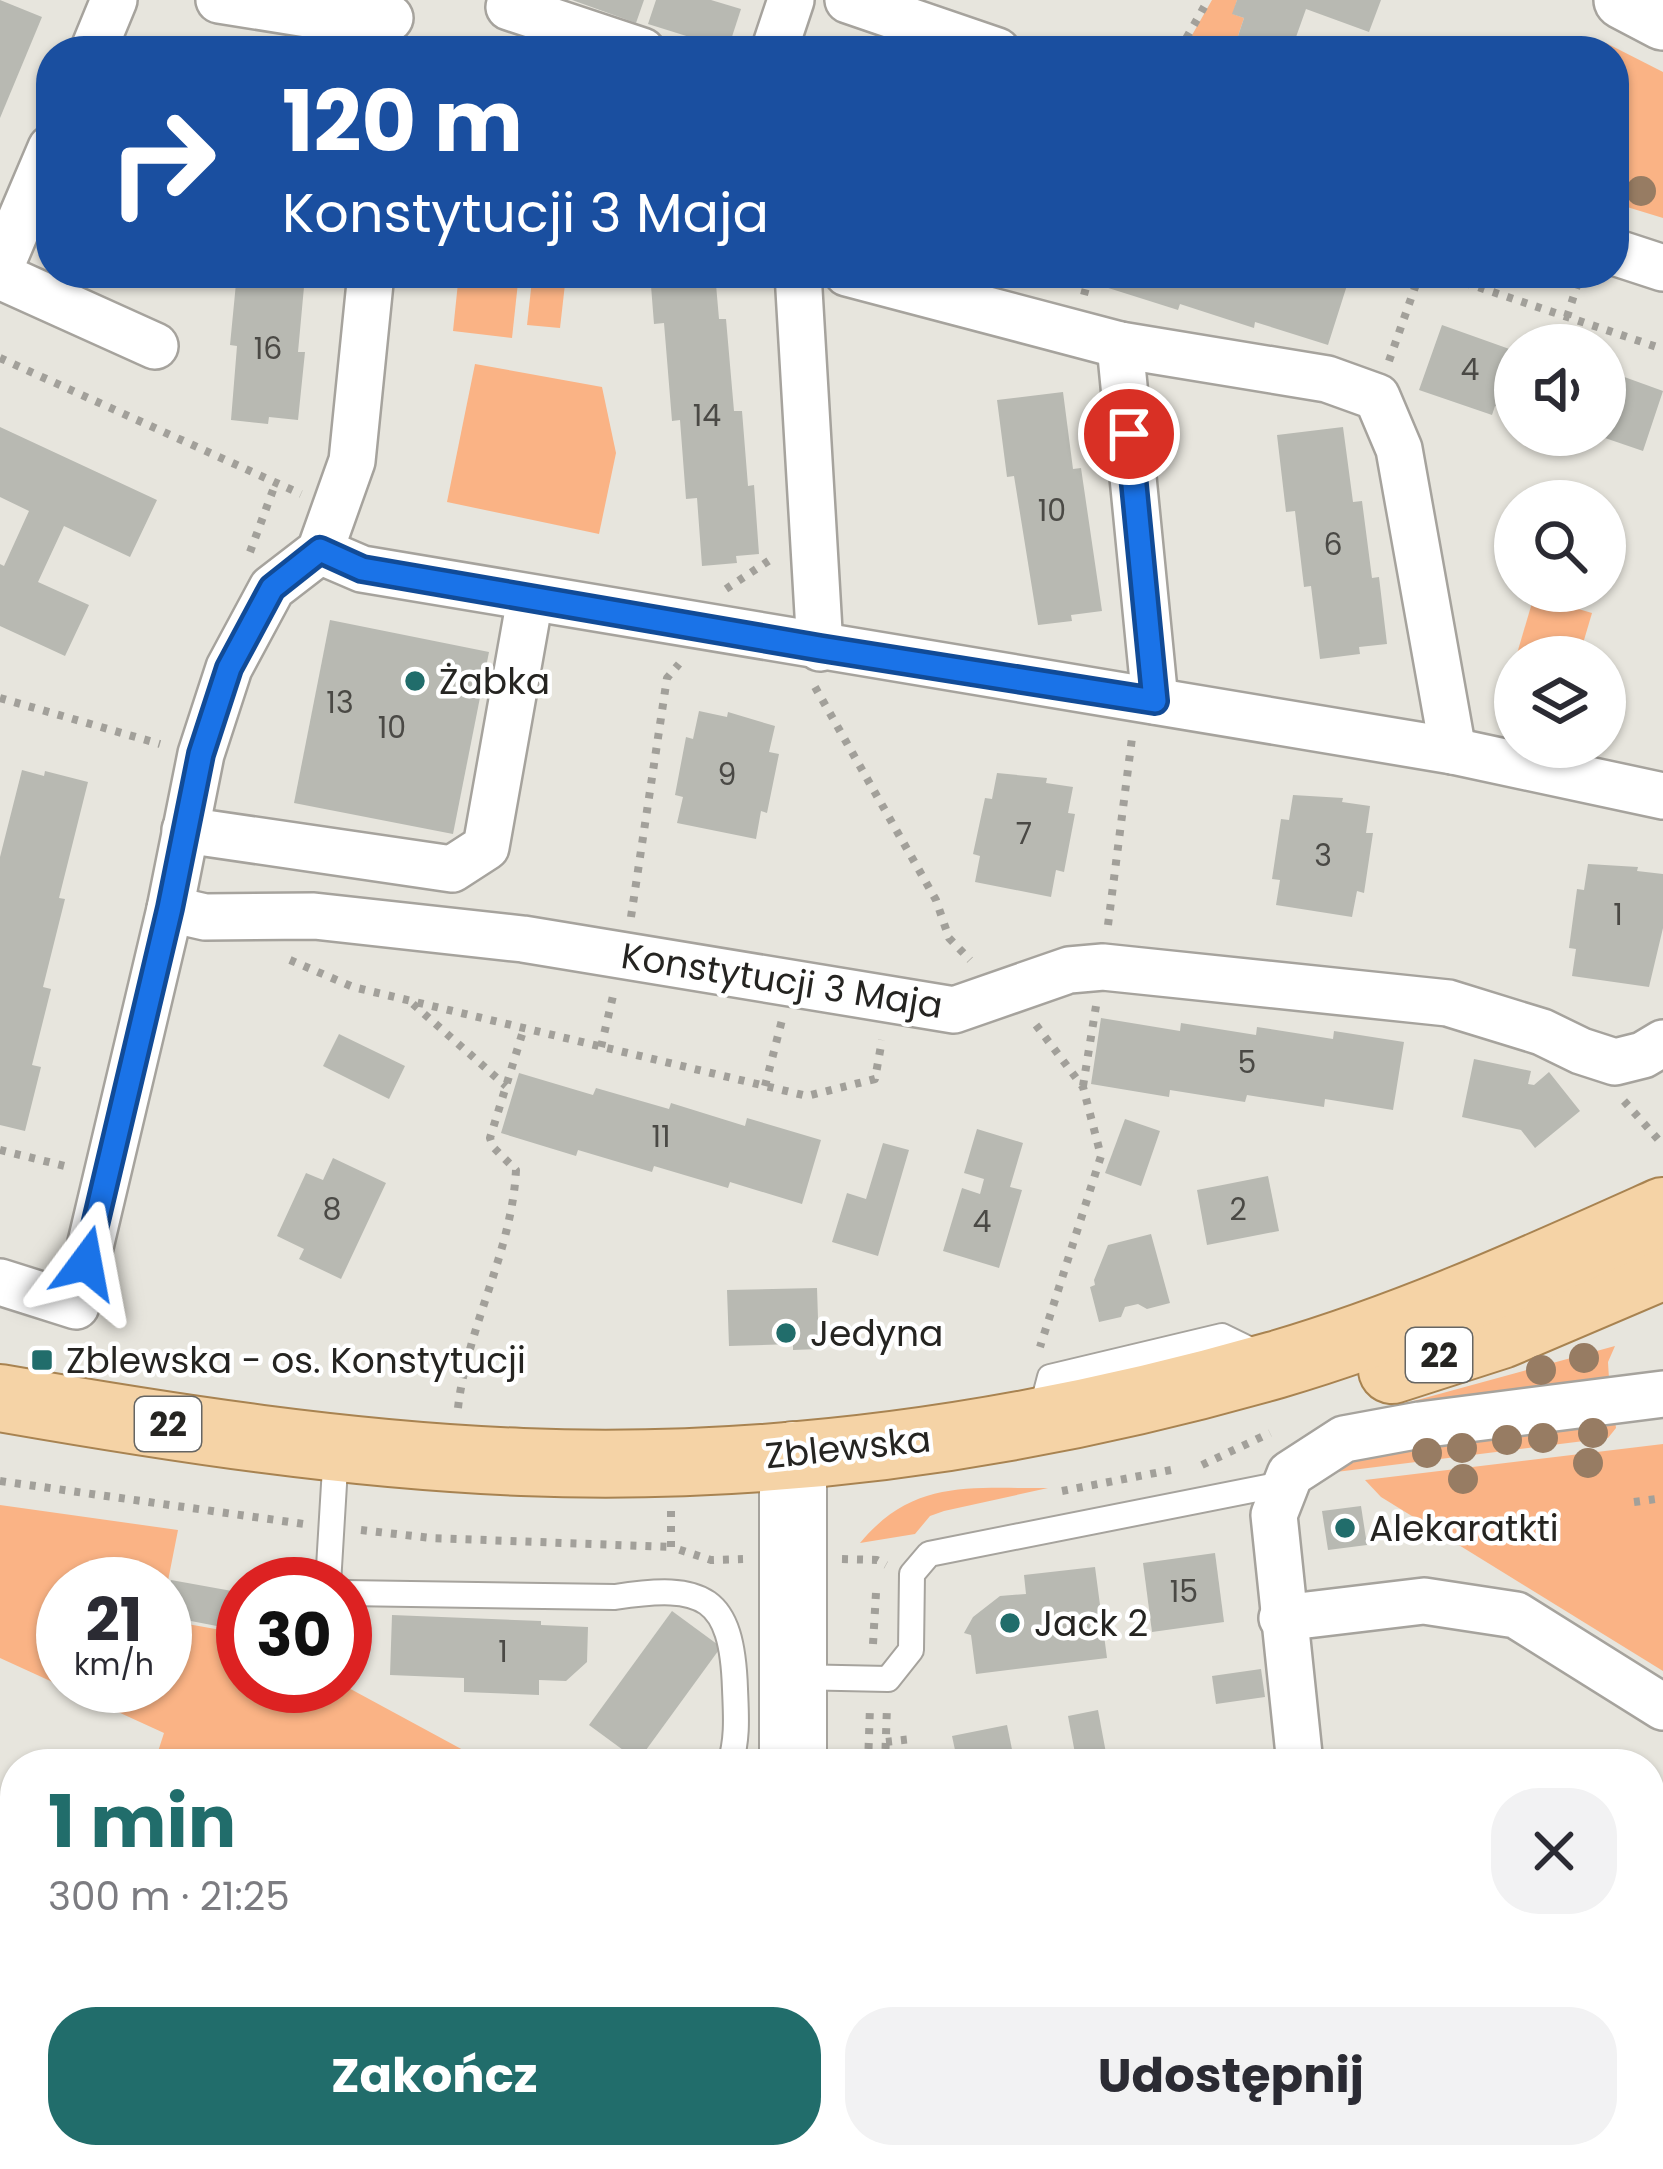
<!DOCTYPE html>
<html lang="pl">
<head>
<meta charset="utf-8">
<style>
	body { margin:0; font-family:Poppins,sans-serif; background:#f2f2f3; color:#2b2b33; height:100vh; display:flex; flex-direction:column; font-size:45px; white-space:nowrap }
	* { box-sizing:border-box; margin:0 }
	p { font-size:39px; color:#7c7c81 }
	.icon { flex:none; width:66px; height:66px; fill:none; stroke:currentColor; stroke-width:2; stroke-linecap:round; stroke-linejoin:round }
	.map { position:relative; flex:1; overflow:hidden }
	.details { position:absolute; left:0px; top:1749px; width:1665px; height:420px; display:flex; flex-direction:column; background:#fff; border-radius:48px 48px 0 0; box-shadow:0 3px 9px #0004 }
	.details>* { flex:none }
	.guide { position:absolute; left:36px; top:36px; width:1593px; height:252px; border-radius:48px; box-shadow:0 3px 9px #0004; background:#1a4fa0; color:#fff; overflow:hidden }
	.fabs { position:absolute; left:1494px; top:324px; display:grid; gap:24px }
	.fabs a { display:grid; place-items:center; width:132px; height:132px; border-radius:50%; background:#fff; box-shadow:0 3px 9px #0004; font-size:60px }
	.speed { position:absolute; left:36px; top:1557px; display:flex; gap:24px; font-size:60px; font-weight:700; text-align:center }
	.speed>* { display:grid; place-content:center; width:156px; height:156px; border-radius:50%; background:#fff; box-shadow:0 3px 9px #0004; line-height:1 }
	.speed small { font-size:30px; font-weight:400 }
	.speed .limit { border:18px solid #d22; background:#fff; color:#111 }
	.pin { position:absolute; display:grid; place-items:center; width:102px; height:102px; color:#fff; margin:-51px; border:6px solid #fff; border-radius:50%; box-shadow:0 3px 12px #0007 }
	.me { position:absolute; width:132px; margin:-66px; rotate:13deg; stroke-linejoin:round; filter:drop-shadow(0 0 9px #0008) }
	.turn { display:flex; align-items:center; gap:42px; height:252px; padding:0 48px; font-size:54px }
	.turn .icon { width:156px; height:156px; stroke-width:2.5 }
	.turn b { display:block; font-size:84px; line-height:102px }
	.round { display:grid; place-items:center; flex:none; width:126px; height:126px; border-radius:48px; background:#f2f2f3 }
	.headline { display:flex; align-items:center; justify-content:space-between; height:204px; padding:0 48px }
	h1 { font-size:72px; font-weight:700; line-height:90px; color:#216d6b }
	.cta { display:flex; gap:24px; margin-top:auto; padding:24px 48px }
	.cta a { flex:1; height:138px; border-radius:48px; background:#216d6b; color:#fff; font-size:48px; font-weight:700; line-height:138px; text-align:center }
	.cta a+a { background:#f2f2f3; color:#2b2b33 }
	.map>svg:first-child { display:block }
	.green { fill:#fab385 }
	.building { fill:#b8b9b2 }
	.lines { fill:none; stroke-linecap:round; stroke-linejoin:round }
	.service-casing { stroke:#a6a39d; stroke-width:28 }
	.minor-casing { stroke:#a6a39d; stroke-width:50 }
	.tertiary-casing { stroke:#a6a39d; stroke-width:62 }
	.secondary-casing { stroke:#a6a39d; stroke-width:70 }
	.primary-casing { stroke:#a88351; stroke-width:70 }
	.path { stroke:#a2a09a; stroke-width:8; stroke-dasharray:6 9; stroke-linecap:butt }
	.service { stroke:#fff; stroke-width:24 }
	.minor { stroke:#fff; stroke-width:45 }
	.tertiary { stroke:#fff; stroke-width:57 }
	.secondary { stroke:#fff; stroke-width:66 }
	.primary { stroke:#f5d3a6; stroke-width:66 }
	.tree { fill:#977c63 }
	.route-casing { stroke:#114b97; stroke-width:30 }
	.route { stroke:#1a73e8; stroke-width:21 }
	.poi-dot { fill:#216d6b; stroke:#fff; stroke-width:4.5 }
	.labels { text-anchor:middle; stroke-width:9; stroke-linejoin:round; paint-order:stroke }
	.number-label { font-size:30px; fill:#4a4945 }
	.shield { fill:#fff; stroke:#666664; stroke-width:3 }
	.shield-label { font-size:33px; font-weight:bold; fill:#252421 }
	.poi-label { font-size:36px; fill:#252421; stroke:#fff; text-anchor:start }
	.street-label { font-size:36px; fill:#252421; stroke:#fff }
</style>
</head>
<body>
<div class="map">
<svg width="1663" height="2169" viewBox="0 0 1663 2169">
	<rect width="100%" height="100%" fill="#e7e5dd"/>
	<!-- green -->
	<g class="green">
		<polygon points="1212,0 1237,0 1233,14 1244,18 1233,51 1183,51"/>
		<polygon points="1570,36 1601,50 1606,43 1663,72 1663,218 1614,203 1614,51 1563,51"/>
		<polygon points="459,273 519,273 512,338 453,331"/>
		<polygon points="532,280 565,284 560,328 527,325"/>
		<polygon points="475,364 602,387 616,453 599,534 447,502"/>
		<polygon points="1534,596 1592,613 1579,657 1516,657"/>
		<polygon points="1615,1346 1608,1362 1609,1379 1388,1408"/>
		<polygon points="1615,1420 1616,1428 1608,1438 1336,1472 1351,1462 1398,1450"/>
		<polygon points="1663,1444 1663,1671 1381,1497 1365,1480"/>
		<path d="M1048,1488L944,1511L930,1516L915,1534L860,1543C914,1478 972,1489 1048,1488Z"/>
		<polygon points="0,1505 178,1530 165,1596 165,1584 63,1584 63,1686 165,1686 165,1620 221,1630 225,1626 243,1634 243,1686 345,1686 489,1764 154,1764 164,1733 0,1658"/>
	</g>
	<!-- building -->
	<g class="building">
		<polygon points="0,0 42,17 0,118"/>
		<polygon points="572,0 644,0 636,23"/>
		<polygon points="656,0 711,0 741,9 728,49 648,24"/>
		<polygon points="1237,0 1381,0 1369,32 1306,9 1291,51 1233,51 1244,18 1232,14"/>
		<polygon points="237,273 305,276 298,352 305,352 298,420 269,417 268,424 231,420 237,346 230,345"/>
		<polygon points="650,273 715,273 719,319 726,319 734,411 742,411 748,486 754,485 759,554 736,556 737,563 702,566 697,498 686,499 680,420 672,421 664,323 654,324"/>
		<polygon points="1106,273 1329,273 1349,279 1328,345 1255,322 1254,328 1180,304 1178,310 1102,286"/>
		<polygon points="1442,325 1515,351 1515,413 1495,406 1492,415 1419,390"/>
		<polygon points="1605,370 1663,391 1643,451 1605,438"/>
		<polygon points="1063,392 1073,469 1081,468 1102,611 1071,615 1072,621 1038,625 1014,476 1007,477 997,400"/>
		<polygon points="0,427 157,500 130,557 64,526 38,582 89,605 65,656 0,626 0,564 4,566 29,511 0,497"/>
		<polygon points="1343,427 1353,502 1362,501 1372,578 1379,577 1387,644 1359,647 1360,654 1320,659 1311,586 1304,587 1295,511 1286,512 1277,435"/>
		<polygon points="330,620 489,652 453,834 294,803"/>
		<polygon points="699,711 727,717 728,712 775,726 769,752 779,754 767,813 761,811 756,839 677,823 683,797 675,795 686,737 693,739"/>
		<polygon points="22,770 44,776 45,771 88,782 59,898 65,899 43,987 51,989 32,1065 41,1067 25,1131 0,1125 0,857"/>
		<polygon points="997,773 1047,778 1046,783 1073,787 1068,813 1075,814 1064,872 1056,870 1051,897 975,882 980,856 973,854 985,798 992,799"/>
		<polygon points="1293,795 1343,798 1342,802 1370,806 1366,833 1373,833 1364,893 1357,891 1352,917 1276,905 1280,880 1272,879 1281,819 1289,820"/>
		<polygon points="1588,864 1638,867 1637,871 1663,874 1663,928 1649,987 1572,976 1576,949 1569,948 1577,889 1584,890"/>
		<polygon points="1101,1018 1180,1031 1181,1023 1256,1035 1257,1027 1333,1039 1334,1031 1404,1042 1393,1110 1325,1099 1324,1107 1247,1095 1245,1102 1170,1090 1169,1097 1091,1084"/>
		<polygon points="339,1034 405,1066 389,1099 323,1066"/>
		<polygon points="1474,1059 1531,1071 1528,1084 1534,1085 1549,1072 1580,1111 1535,1148 1521,1130 1462,1117"/>
		<polygon points="519,1073 593,1095 596,1088 669,1109 671,1103 745,1126 747,1118 821,1140 802,1204 730,1182 728,1188 654,1166 652,1172 578,1150 576,1156 501,1133"/>
		<polygon points="1125,1119 1160,1131 1141,1186 1105,1173"/>
		<polygon points="977,1129 1023,1143 1010,1187 1022,1190 999,1268 943,1251 962,1188 980,1194 984,1179 964,1173"/>
		<polygon points="883,1143 909,1150 878,1256 832,1242 847,1193 866,1199"/>
		<polygon points="333,1158 386,1183 341,1279 299,1259 304,1249 277,1236 306,1173 323,1180"/>
		<polygon points="1268,1176 1279,1231 1207,1245 1197,1190"/>
		<polygon points="1151,1234 1170,1303 1147,1309 1138,1304 1125,1307 1121,1317 1099,1322 1090,1287 1095,1285 1094,1280 1108,1245"/>
		<polygon points="817,1288 819,1349 793,1350 793,1344 729,1346 727,1290"/>
		<polygon points="1361,1506 1367,1545 1328,1550 1322,1511"/>
		<polygon points="1215,1553 1224,1622 1152,1632 1143,1563"/>
		<polygon points="1095,1567 1107,1658 976,1674 971,1635 964,1633 973,1617 1000,1596 1026,1594 1024,1575"/>
		<polygon points="171,1580 243,1593 243,1630 224,1622 222,1627 165,1616"/>
		<polygon points="672,1611 721,1647 638,1761 589,1725"/>
		<polygon points="392,1615 541,1621 541,1625 588,1627 587,1662 566,1681 539,1680 539,1695 464,1692 464,1678 390,1675"/>
		<polygon points="1261,1669 1265,1697 1216,1704 1212,1676"/>
		<polygon points="1098,1710 1108,1764 1077,1764 1068,1716"/>
		<polygon points="1007,1725 1015,1764 958,1764 952,1736"/>
		<polygon points="1663,1946 1663,2012 1650,2010 1650,1947"/>
		<polygon points="1650,2051 1663,2053 1663,2153 1650,2150 1650,2108 1654,2109 1657,2090 1650,2089"/>
		<polygon points="547,2154 569,2154 592,2169 537,2169"/>
		<polygon points="984,2154 1069,2154 1070,2169 985,2169"/>
		<polygon points="1155,2154 1227,2154 1228,2169 1156,2169"/>
	</g>
	<g class="lines">
		<!-- service casing -->
		<g class="service-casing">
			<g id="service">
				<polyline points="1040,1415 1050,1377 1222,1336 1261,1355"/>
				<polyline points="328,1584 336,1451"/>
				<path d="M345,1593L615,1597C704,1583 732,1596 735,1689C736,1715 738,1738 730,1764"/>
				<polyline points="794,1677 888,1679 911,1650 912,1574 929,1554 1287,1483"/>
				<polyline points="0,1954 15,1966"/>
				<polyline points="269,2154 289,2169"/>
			</g>
		</g>
		<!-- minor casing -->
		<g class="minor-casing">
			<g id="minor">
				<polyline points="219,0 332,18 390,18"/>
				<polyline points="848,0 997,51"/>
				<polyline points="509,7 642,51"/>
				<polyline points="93,51 114,0"/>
				<polyline points="774,51 791,0"/>
				<polyline points="1614,252 1663,268"/>
				<polyline points="0,268 51,148"/>
				<polyline points="798,273 820,648"/>
				<polyline points="847,273 1120,345 1327,379 1377,397 1399,449 1453,751"/>
				<polyline points="0,276 155,346"/>
				<polyline points="1120,345 1155,701"/>
				<polyline points="320,551 362,569 1453,751 1663,796"/>
				<polyline points="185,830 452,869 486,847 530,599"/>
				<polyline points="170,909 205,917 314,916 523,939 954,1010 1069,970 1103,967 1448,1003 1542,1032 1581,1051 1615,1062 1643,1055 1663,1043"/>
				<polyline points="0,1282 76,1306 170,909 201,754 229,668 272,588 320,551 352,461 371,273"/>
				<polyline points="1282,1618 1424,1601 1516,1615 1663,1707"/>
				<polyline points="1300,1764 1274,1515 1290,1474 1344,1439 1420,1425 1663,1394"/>
				<polyline points="926,2154 927,2169"/>
				<polyline points="1287,2154 1288,2169"/>
				<polyline points="401,2169 418,2154"/>
			</g>
		</g>
		<!-- tertiary casing -->
		<g class="tertiary-casing">
			<polyline id="tertiary" points="1623,0 1663,21"/>
		</g>
		<!-- secondary casing -->
		<g class="secondary-casing">
			<g id="secondary">
				<polyline points="793,1455 793,1764"/>
				<polyline points="782,2169 783,2154"/>
			</g>
		</g>
		<!-- primary casing -->
		<g class="primary-casing">
			<g id="primary">
				<polyline points="1392,1370 1501,1335 1663,1266"/>
				<path d="M0,1398C172,1428 347,1455 522,1462C776,1472 1031,1435 1275,1365C1409,1326 1536,1268 1663,1211"/>
			</g>
		</g>
		<!-- path -->
		<g class="path">
			<polyline points="1179,51 1208,0"/>
			<polyline points="1436,273 1663,349"/>
			<polyline points="1084,295 1090,273"/>
			<polyline points="1567,317 1581,273"/>
			<polyline points="0,358 301,494"/>
			<polyline points="1389,361 1420,273"/>
			<polyline points="250,552 276,482"/>
			<polyline points="726,589 773,558"/>
			<polyline points="815,687 936,900 949,938 970,960"/>
			<polyline points="0,698 160,744"/>
			<polyline points="631,917 667,678 679,664"/>
			<polyline points="1108,925 1132,738"/>
			<polyline points="290,960 353,987 807,1096 875,1079 882,1040"/>
			<polyline points="413,1004 506,1086"/>
			<polyline points="1036,1025 1083,1087 1101,1156 1040,1347"/>
			<polyline points="601,1047 613,996"/>
			<polyline points="765,1086 782,1020"/>
			<polyline points="1083,1086 1096,1006"/>
			<polyline points="1624,1101 1663,1145"/>
			<polyline points="0,1150 69,1167"/>
			<path d="M458,1408C467,1327 512,1252 516,1170L493,1147L490,1138L524,1028"/>
			<polyline points="1202,1465 1270,1433"/>
			<polyline points="0,1481 304,1524"/>
			<polyline points="1062,1491 1176,1469"/>
			<polyline points="1634,1502 1663,1498"/>
			<polyline points="671,1511 671,1547 711,1560 743,1559"/>
			<polyline points="361,1530 431,1538 671,1547"/>
			<polyline points="842,1559 877,1560 886,1565"/>
			<polyline points="873,1644 876,1593"/>
			<polyline points="886,1742 912,1739"/>
			<polyline points="868,1764 870,1707"/>
			<polyline points="885,1764 887,1706"/>
			<polyline points="721,2169 722,2154"/>
			<polyline points="846,2169 849,2154"/>
			<polyline points="863,2169 866,2154"/>
		</g>
		<!-- service -->
		<use href="#service" class="service"/>
		<!-- minor -->
		<use href="#minor" class="minor"/>
		<!-- tertiary -->
		<use href="#tertiary" class="tertiary"/>
		<!-- secondary -->
		<use href="#secondary" class="secondary"/>
		<!-- primary -->
		<use href="#primary" class="primary"/>
	</g>
	<!-- trees -->
	<g class="tree">
		<circle cx="1641" cy="191" r="15"/>
		<circle cx="1584" cy="1358" r="15"/>
		<circle cx="1541" cy="1370" r="15"/>
		<circle cx="1593" cy="1433" r="15"/>
		<circle cx="1543" cy="1438" r="15"/>
		<circle cx="1507" cy="1440" r="15"/>
		<circle cx="1462" cy="1448" r="15"/>
		<circle cx="1427" cy="1453" r="15"/>
		<circle cx="1588" cy="1463" r="15"/>
		<circle cx="1463" cy="1479" r="15"/>
	</g>
	<g class="lines">
		<!-- route casing -->
		<g class="route-casing">
			<polyline id="route" points="86,1263 170,908 201,754 229,668 272,588 320,550 362,569 820,648 1155,701 1129,434"/>
		</g>
		<!-- route -->
		<use href="#route" class="route"/>
	</g>
	<!-- markers -->
	<g class="poi-dot">
		<circle cx="415" cy="681" r="12"/>
		<circle cx="786" cy="1333" r="12"/>
		<rect x="30" y="1348" width="24" height="24" rx="6"/>
		<circle cx="1345" cy="1528" r="12"/>
		<circle cx="1010" cy="1623" r="12"/>
	</g>
	<g class="labels">
		<!-- number labels -->
		<g class="number-label">
			<text x="268" y="359">16</text>
			<text x="1470" y="380">4</text>
			<text x="707" y="426">14</text>
			<text x="1052" y="521">10</text>
			<text x="1333" y="555">6</text>
			<text x="340" y="713">13</text>
			<text x="392" y="738">10</text>
			<text x="727" y="785">9</text>
			<text x="1024" y="844">7</text>
			<text x="1323" y="866">3</text>
			<text x="1618" y="925">1</text>
			<text x="1247" y="1073">5</text>
			<text x="661" y="1147">11</text>
			<text x="332" y="1220">8</text>
			<text x="1238" y="1220">2</text>
			<text x="982" y="1232">4</text>
			<text x="1184" y="1602">15</text>
			<text x="503" y="1662">1</text>
		</g>
		<!-- shield labels -->
		<g class="shield">
			<rect x="1406" y="1328" width="66" height="54" rx="9"/>
			<rect x="135" y="1397" width="66" height="54" rx="9"/>
		</g>
		<g class="shield-label">
			<text x="1439" y="1367">22</text>
			<text x="168" y="1436">22</text>
		</g>
		<!-- poi labels -->
		<g class="poi-label">
			<text x="439" y="694">Żabka</text>
			<text x="810" y="1346">Jedyna</text>
			<text x="66" y="1373">Zblewska - os. Konstytucji</text>
			<text x="1369" y="1541">Alekaratkti</text>
			<text x="1034" y="1636">Jack 2</text>
		</g>
		<!-- street labels -->
		<g class="street-label">
			<text transform="translate(782 980) rotate(9)" y="13">Konstytucji 3 Maja</text>
			<text transform="translate(848 1447) rotate(-6)" y="13">Zblewska</text>
		</g>
	</g>
</svg>
<div class="fabs">
<a><svg class="icon" aria-label="sound" viewBox="0 0 24 24"><path d="M4 9h4l5-4v14l-5-4H4zM17 9q2 3 0 6"/></svg></a>
<a><svg class="icon" aria-label="search" viewBox="0 0 24 24"><circle cx="10" cy="10" r="6"/><path d="M15 15l6 6"/></svg></a>
<a><svg class="icon" aria-label="layers" viewBox="0 0 24 24"><path d="M12 4l9 5-9 5-9-5zM3 14l9 5 9-5"/></svg></a>
</div>
<div class="speed"><div>21<small>km/h</small></div><div class="limit">30</div></div>
<div class="pin" style="left:1129px;top:434px;background:#d93025"><svg class="icon" aria-label="arrive" viewBox="0 0 24 24"><path d="M6 21V4h12l-3 4 3 4H6"/></svg></div>
<svg class="me" style="left:86px;top:1263px" viewBox="-20 -20 40 40"><path d="M0-17L14 15 0 8-14 15z" fill="#1a73e8" stroke="#fff" stroke-width="4"/></svg>
<div class="guide">
<div class="turn"><svg class="icon" aria-label="right" viewBox="0 0 24 24"><path d="M7 20v-9h11M14 6l5 5-5 5"/></svg><div><b>120 m</b>Konstytucji 3 Maja</div></div>
</div>
<section class="details">
<div class="headline"><div><h1>1 min</h1><p>300 m · 21:25</p></div><a class="round"><svg class="icon" aria-label="close" viewBox="0 0 24 24"><path d="M6 6l12 12M18 6L6 18"/></svg></a></div>
<div class="cta"><a>Zakończ</a><a>Udostępnij</a></div>
</section>
</div>
</body>
</html>
